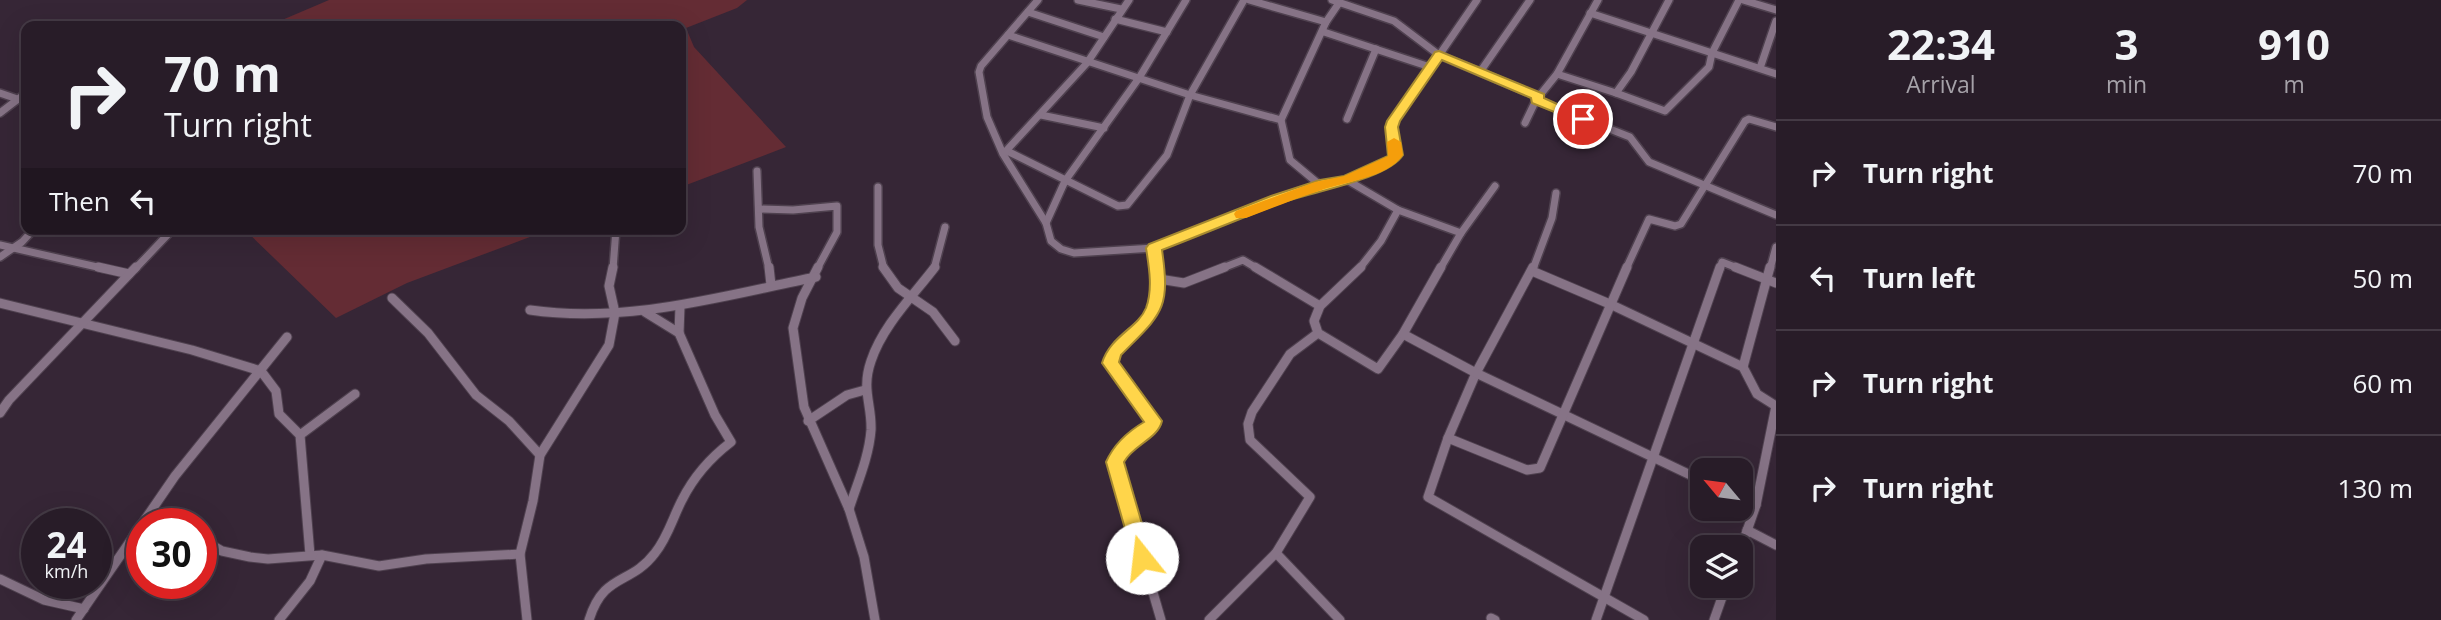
<!DOCTYPE html>
<html lang="en">
<head>
<meta charset="utf-8">
<style>
	body { margin:0; font-family:"Open Sans",sans-serif; background:#342934; color:#f1f3f6; height:100vh; display:flex; flex-direction:column; font-size:26px; white-space:nowrap }
	* { box-sizing:border-box; margin:0 }
	p { font-size:23px; color:#a5a1a8 }
	.icon { flex:none; width:38px; height:38px; fill:none; stroke:currentColor; stroke-width:2; stroke-linecap:round; stroke-linejoin:round }
	.map { position:relative; flex:1; overflow:hidden }
	.details { display:flex; flex-direction:column; background:#281c28; width:665px }
	.details>* { flex:none }
	.top-card { position:absolute; left:21px; top:21px; width:665px; height:214px; border-radius:14px; box-shadow:0 7px 28px #0002,0 0 0 2px #443a45; background:#281c28; color:#f1f3f6; overflow:hidden }
	.needle { width:46px; rotate:299deg }
	.fabs { position:absolute; left:1690px; top:458px; display:grid; gap:14px }
	.fabs a { display:grid; place-items:center; width:63px; height:63px; border-radius:14px; background:#281c28; box-shadow:0 7px 28px #0002,0 0 0 2px #443a45; font-size:35px }
	.speed { position:absolute; left:21px; top:508px; display:flex; gap:14px; font-size:35px; font-weight:700; text-align:center }
	.speed>* { display:grid; place-content:center; width:91px; height:91px; border-radius:50%; background:#281c28; box-shadow:0 7px 28px #0002,0 0 0 2px #443a45; line-height:1 }
	.speed small { font-size:18px; font-weight:400 }
	.speed .limit { border:10px solid #d22; background:#fff; color:#111 }
	.pin { position:absolute; display:grid; place-items:center; width:60px; height:60px; color:#fff; margin:-30px; border:4px solid #fff; border-radius:50%; box-shadow:0 2px 7px #0007 }
	.me { position:absolute; width:77px; margin:-38px; rotate:344deg; stroke-linejoin:round; filter:drop-shadow(0 0 5px #0008) }
	.turn { display:flex; align-items:center; gap:24px; height:147px; padding:0 28px; font-size:32px }
	.turn .icon { width:91px; height:91px; stroke-width:2.5 }
	.turn b { display:block; font-size:49px; line-height:60px }
	.then { display:flex; align-items:center; height:66px; padding:0 28px; background:#0003; gap:14px; font-size:26px }
	.eta { display:flex; justify-content:space-evenly; align-items:center; height:119px; text-align:center }
	.eta b { font-size:42px; font-weight:700; line-height:49px }
	ul { padding:0; list-style:none }
	li { display:flex; align-items:center; gap:21px; height:105px; padding:0 28px; border-top:2px solid #443a45 }
	li div { flex:1 }
	li b { display:block; font-size:26px }
	li em { font-style:normal }
	main { display:flex; flex:1; min-height:0 }
	.map>svg:first-child { display:block }
	.green { fill:#642c34 }
	.lines { fill:none; stroke-linecap:round; stroke-linejoin:round }
	.minor-far1-casing { stroke:#4f414f; stroke-width:10 }
	.minor-casing { stroke:#4f414f; stroke-width:11 }
	.minor-far1 { stroke:#867386; stroke-width:7 }
	.minor { stroke:#867386; stroke-width:9 }
	.route { fill:#ffd54a; stroke:#a68a30; stroke-width:2 }
	.slow { fill:#f59e0b }
</style>
</head>
<body>
<main>
<div class="map">
<svg width="1776" height="620" viewBox="0 0 1776 620">
	<rect width="100%" height="100%" fill="#362636"/>
	<!-- green -->
	<g class="green">
		<polygon points="329,0 747,0 737,8 686,28 694,47 786,147 681,187 681,26 268,26"/>
		<polygon points="244,229 551,229 407,283 336,318"/>
	</g>
	<g class="lines">
		<!-- minor-far1 casing -->
		<g class="minor-far1-casing">
			<g id="minor-far1">
				<polyline points="1038,0 981,66 979,72 987,117 1003,154 1046,223 1051,241 1061,249 1074,253 1154,248 1276,199 1320,185 1347,180 1393,159 1396,155 1391,127 1394,121 1477,0"/>
				<polyline points="1078,0 1121,9"/>
				<polyline points="1249,0 1326,22"/>
				<polyline points="1332,0 1394,21 1439,55 1539,97"/>
				<polyline points="1743,0 1776,10"/>
				<polyline points="1028,12 1104,37"/>
				<polyline points="1590,13 1776,74"/>
				<polyline points="1115,19 1167,32"/>
				<polyline points="1324,32 1430,67"/>
				<polyline points="1008,35 1190,95 1281,120"/>
				<polyline points="1760,68 1776,21"/>
				<polyline points="1480,72 1530,0"/>
				<polyline points="1557,74 1616,93 1631,72 1669,0"/>
				<polyline points="0,93 26,102"/>
				<polyline points="1616,93 1665,111 1709,67 1712,53 1739,0"/>
				<polyline points="1536,100 1630,137 1649,162 1776,215"/>
				<polyline points="0,113 26,93"/>
				<polyline points="1041,115 1104,128"/>
				<polyline points="1347,119 1376,49"/>
				<polyline points="1525,123 1536,100 1557,74 1598,0"/>
				<polyline points="1007,151 1118,206 1127,205 1167,155 1190,95 1244,0"/>
				<polyline points="1005,152 1087,63 1129,0"/>
				<polyline points="757,171 759,227 769,269"/>
				<polyline points="1347,180 1398,210 1461,233"/>
				<polyline points="1320,185 1290,160 1281,120 1326,22 1339,3"/>
				<polyline points="878,187 878,245 884,269"/>
				<polyline points="759,209 793,210 837,206 837,232 817,269"/>
				<polyline points="1046,223 1065,181 1139,78 1186,0"/>
				<polyline points="0,245 106,269"/>
				<polyline points="1154,248 1157,269"/>
				<polyline points="0,257 22,242 34,229"/>
				<polyline points="135,269 173,229"/>
				<polyline points="613,269 616,229"/>
				<polyline points="934,269 945,227"/>
				<polyline points="1220,269 1243,260 1258,269"/>
				<polyline points="1359,269 1381,241 1398,210"/>
				<polyline points="1440,269 1461,233 1495,186"/>
				<polyline points="1533,269 1552,218 1556,193"/>
				<polyline points="1626,269 1649,219 1675,226 1681,224 1745,121 1749,119 1776,127"/>
				<polyline points="1720,269 1722,262 1740,269"/>
				<polyline points="1770,269 1776,247"/>
			</g>
		</g>
		<!-- minor casing -->
		<g class="minor-casing">
			<g id="minor">
				<polyline points="98,267 129,274"/>
				<polyline points="769,267 771,285"/>
				<polyline points="818,267 802,298 793,328 804,407 849,509 864,557 875,620"/>
				<polyline points="883,267 898,288 933,312 955,341"/>
				<path d="M1157,267C1166,335 1121,320 1110,363L1153,421L1152,426L1126,446L1115,462L1161,620"/>
				<polyline points="1255,267 1320,306"/>
				<polyline points="1361,267 1320,306 1314,321 1318,333 1378,369 1403,334 1441,267"/>
				<polyline points="1533,267 1476,373 1448,438 1428,497 1644,620"/>
				<polyline points="1735,267 1776,283"/>
				<polyline points="1532,271 1612,305 1743,367 1757,394 1776,406"/>
				<polyline points="1159,279 1184,283 1225,267"/>
				<polyline points="392,298 428,333 476,395 509,421 540,455"/>
				<polyline points="0,303 192,350 261,371 276,391 279,414 300,435 310,555"/>
				<path d="M530,310C627,324 722,296 816,277"/>
				<polyline points="679,333 680,306"/>
				<polyline points="1403,334 1476,373 1703,481"/>
				<polyline points="1743,367 1770,267"/>
				<polyline points="0,413 9,400 136,267"/>
				<polyline points="808,421 847,395 865,390"/>
				<polyline points="300,435 355,394"/>
				<polyline points="1448,438 1527,470 1540,468 1627,267"/>
				<polyline points="1741,499 1756,505"/>
				<path d="M849,509C857,484 869,457 871,430C872,404 861,390 871,361C883,325 913,296 935,267"/>
				<polyline points="1747,530 1776,545"/>
				<polyline points="201,539 222,551 250,557 268,559 322,555 379,566 426,559 520,554"/>
				<polyline points="1741,548 1756,505 1776,406"/>
				<polyline points="1276,553 1340,620"/>
				<polyline points="0,579 44,600 84,609"/>
				<polyline points="1491,618 1495,620"/>
				<polyline points="76,620 175,476 287,337"/>
				<polyline points="279,620 310,581 322,555"/>
				<polyline points="527,620 520,554 533,501 540,455 609,345 615,313 609,286 613,267"/>
				<path d="M589,620C604,572 630,586 655,553C668,537 673,517 682,500C694,476 710,458 731,442L715,415L679,333L645,312"/>
				<polyline points="1209,620 1276,553 1310,497 1250,440 1248,424 1252,412 1290,354 1318,333"/>
				<polyline points="1596,620 1720,267"/>
				<polyline points="1714,620 1726,586"/>
			</g>
		</g>
		<!-- minor-far1 -->
		<use href="#minor-far1" class="minor-far1"/>
		<!-- minor -->
		<use href="#minor" class="minor"/>
	</g>
	<!-- route -->
	<path class="route" d="M1439,51L1544,94V98L1590,119L1588,122H1579L1532,103L1531,98L1442,60L1400,121L1398,127L1403,155C1387,180 1309,192 1278,204C1239,219 1201,235 1162,250C1171,311 1161,314 1121,355L1119,362L1162,421C1158,439 1133,445 1124,462L1152,558L1149,564L1142,567L1135,564L1106,462C1114,444 1127,432 1144,422L1102,363C1110,336 1138,328 1146,308C1153,289 1149,267 1146,248L1149,244L1271,196L1320,180L1344,176L1388,156L1385,127L1387,121L1435,52Z"/>
	<!-- slow -->
	<path class="slow" d="M1394,138L1401,142L1403,155C1388,178 1343,182 1319,191C1294,199 1270,209 1246,218H1236L1234,214L1236,211L1315,182L1344,176L1388,156L1387,142Z"/>
</svg>
<div class="fabs">
<a><svg class="needle" viewBox="-14 -14 28 28"><path d="M0-13l5 13h-10z" fill="#e53935"/><path d="M0 13l5-13h-10z" fill="#a5a1a8"/></svg></a>
<a><svg class="icon" aria-label="layers" viewBox="0 0 24 24"><path d="M12 4l9 5-9 5-9-5zM3 14l9 5 9-5"/></svg></a>
</div>
<div class="speed"><div>24<small>km/h</small></div><div class="limit">30</div></div>
<div class="pin" style="left:1583px;top:119px;background:#d93025"><svg class="icon" aria-label="arrive" viewBox="0 0 24 24"><path d="M6 21V4h12l-3 4 3 4H6"/></svg></div>
<svg class="me" style="left:1142px;top:558px" viewBox="-20 -20 40 40"><circle r="19" fill="#fff"/><path d="M0-13L10 11 0 6-10 11z" fill="#ffd54a"/></svg>
<div class="top-card">
<div class="turn"><svg class="icon" aria-label="right" viewBox="0 0 24 24"><path d="M7 20v-9h11M14 6l5 5-5 5"/></svg><div><b>70 m</b>Turn right</div></div>
<div class="then">Then<svg class="icon" aria-label="left" viewBox="0 0 24 24"><path d="M17 20v-9H6M10 6l-5 5 5 5"/></svg></div>
</div>
</div>
<section class="details">
<div class="eta">
<div><b>22:34</b><p>Arrival</p></div>
<div><b>3</b><p>min</p></div>
<div><b>910</b><p>m</p></div>
</div>
<ul>
<li><svg class="icon" aria-label="right" viewBox="0 0 24 24"><path d="M7 20v-9h11M14 6l5 5-5 5"/></svg><div><b>Turn right</b></div><em>70 m</em></li>
<li><svg class="icon" aria-label="left" viewBox="0 0 24 24"><path d="M17 20v-9H6M10 6l-5 5 5 5"/></svg><div><b>Turn left</b></div><em>50 m</em></li>
<li><svg class="icon" aria-label="right" viewBox="0 0 24 24"><path d="M7 20v-9h11M14 6l5 5-5 5"/></svg><div><b>Turn right</b></div><em>60 m</em></li>
<li><svg class="icon" aria-label="right" viewBox="0 0 24 24"><path d="M7 20v-9h11M14 6l5 5-5 5"/></svg><div><b>Turn right</b></div><em>130 m</em></li>
</ul>
</section>
</main>
</body>
</html>
